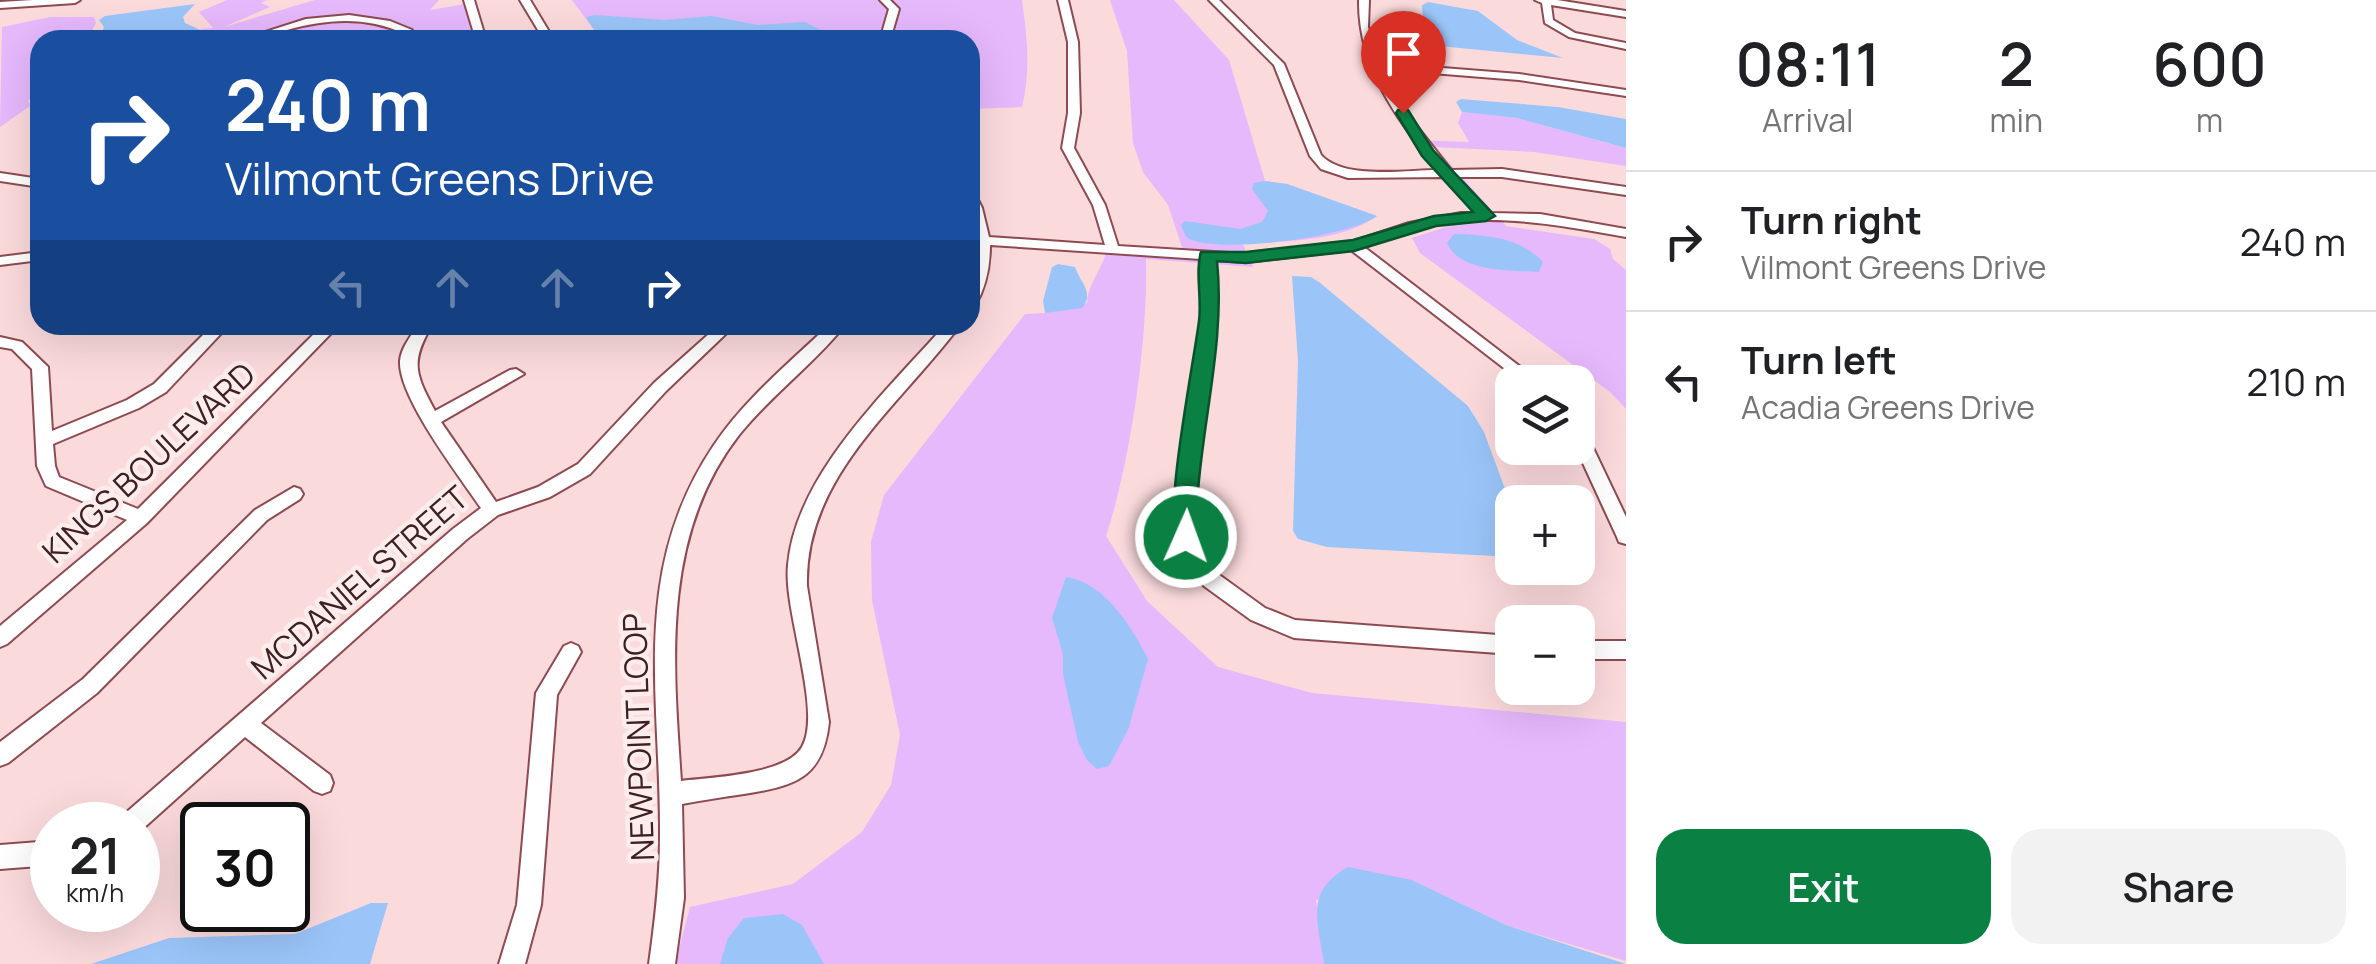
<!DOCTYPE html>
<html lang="en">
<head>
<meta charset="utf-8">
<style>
	body { margin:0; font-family:Manrope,sans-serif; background:#f2f2f2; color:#202124; height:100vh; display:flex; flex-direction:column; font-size:38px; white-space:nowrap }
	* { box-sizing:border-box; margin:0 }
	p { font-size:32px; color:#757577 }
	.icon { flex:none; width:55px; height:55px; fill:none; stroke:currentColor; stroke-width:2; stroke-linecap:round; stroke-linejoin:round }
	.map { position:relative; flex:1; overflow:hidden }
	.panel { display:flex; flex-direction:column; background:#fff; width:750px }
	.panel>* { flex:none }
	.banner { position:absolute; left:30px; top:30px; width:950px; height:305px; border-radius:30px; box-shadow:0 10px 40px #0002; background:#1a4fa0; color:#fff; overflow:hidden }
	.fabs { position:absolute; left:1495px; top:365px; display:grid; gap:20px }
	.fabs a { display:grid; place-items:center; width:100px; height:100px; border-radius:20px; background:#fff; box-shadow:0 10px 40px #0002; font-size:50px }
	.speed { position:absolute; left:30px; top:802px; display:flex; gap:20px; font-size:50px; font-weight:700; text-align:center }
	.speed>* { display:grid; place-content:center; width:130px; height:130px; border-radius:50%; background:#fff; box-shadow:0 10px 40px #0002; line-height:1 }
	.speed small { font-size:25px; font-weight:400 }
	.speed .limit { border:5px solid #111; border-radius:15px; background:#fff; color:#111 }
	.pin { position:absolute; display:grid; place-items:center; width:85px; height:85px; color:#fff; margin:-102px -42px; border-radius:50% 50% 50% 0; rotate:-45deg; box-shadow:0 0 10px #0007 }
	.pin .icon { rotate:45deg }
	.me { position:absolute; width:110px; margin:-55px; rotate:2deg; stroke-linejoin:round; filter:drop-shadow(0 0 8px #0008) }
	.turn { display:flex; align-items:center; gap:35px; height:210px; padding:0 30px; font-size:45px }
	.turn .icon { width:130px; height:130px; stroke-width:2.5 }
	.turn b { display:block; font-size:70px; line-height:85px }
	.lanes { display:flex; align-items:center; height:95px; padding:0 30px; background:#0003; justify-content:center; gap:50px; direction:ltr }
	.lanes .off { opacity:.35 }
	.eta { display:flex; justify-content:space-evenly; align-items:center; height:170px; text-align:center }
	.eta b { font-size:60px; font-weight:600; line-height:70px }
	.primary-button { display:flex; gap:20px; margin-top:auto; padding:20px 30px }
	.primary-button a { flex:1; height:115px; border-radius:30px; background:#0b8043; color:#fff; font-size:40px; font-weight:600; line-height:115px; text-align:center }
	.primary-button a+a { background:#f2f2f2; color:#202124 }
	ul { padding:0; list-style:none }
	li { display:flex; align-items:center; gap:30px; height:140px; padding:0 30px; border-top:2px solid #e0e0e0 }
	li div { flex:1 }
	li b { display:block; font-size:38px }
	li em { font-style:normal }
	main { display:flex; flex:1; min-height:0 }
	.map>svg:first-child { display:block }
	.green { fill:#e6b8fc }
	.water { fill:#9bc5f9 }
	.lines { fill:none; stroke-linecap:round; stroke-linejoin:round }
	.minor-casing { stroke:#8e4a51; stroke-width:4 }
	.minor { fill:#fff; fill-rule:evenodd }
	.route { fill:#0b8043; stroke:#07532c; stroke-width:2.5 }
	.labels { text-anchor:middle; stroke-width:9; stroke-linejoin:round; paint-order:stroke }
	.street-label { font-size:32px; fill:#3e2023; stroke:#fdecec }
</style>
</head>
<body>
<main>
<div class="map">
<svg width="1626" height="964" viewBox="0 0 1626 964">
	<rect width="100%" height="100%" fill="#fbdadc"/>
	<!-- green -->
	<g class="green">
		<path d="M227,0H267L261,3L270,7L224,27L315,0H439L430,10L465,4L477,40H415C393,0 279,30 242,39C228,43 210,40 195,40L206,33L200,29L213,28L199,12Z"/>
		<path d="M572,0H1022C1027,37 1031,70 1022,107L970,109V40H617L599,37Z"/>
		<path d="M1110,0H1174L1229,60L1265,181L1287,184L1377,216C1341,242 1285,241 1243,244L1253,267L1146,259C1148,339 1131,460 1106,536L1147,601L1218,667L1312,693L1626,722V961L1506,925L1412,880L1316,900L1324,964H675L690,907L793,884L862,832L891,785L900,735L872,600L871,542L884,495L1025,314L1045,313L1087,303C1088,281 1106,266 1107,245L1183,250L1168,205L1143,172L1133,143L1127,51Z"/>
		<polygon points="50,17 94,17 96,23 87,40 40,40 40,97 28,100 30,106 0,127 2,27"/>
		<polygon points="339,19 391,25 403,32 406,40 249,40"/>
		<polygon points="1462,112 1517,118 1626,148 1626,166 1534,152 1435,147 1506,226 1594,239 1610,249 1613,259 1626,270 1626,409 1610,392 1420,253 1412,238 1446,227 1486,222 1412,140 1469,142 1458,123"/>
	</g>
	<!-- water -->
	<g class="water">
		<polygon points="1428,2 1478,11 1517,40 1563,58 1429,45 1424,41 1422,5"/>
		<polygon points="195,4 183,17 185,23 207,33 195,40 99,40 104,27 99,20 105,16"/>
		<polygon points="595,15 665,20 711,16 758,25 805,22 821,30 813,40 617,40 599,37 586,17"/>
		<polygon points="1461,99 1558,107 1626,119 1626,148 1517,118 1462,112 1456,102"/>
		<path d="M1265,181L1287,184L1377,216C1349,237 1214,256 1186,237L1181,225L1185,221L1240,229L1262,222L1268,211L1252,189L1254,183Z"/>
		<path d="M1454,234C1488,235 1519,237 1543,262L1539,272C1511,270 1460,273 1447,243Z"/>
		<path d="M1058,264L1075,267C1080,282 1095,293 1082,308L1045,313L1043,301L1052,267Z"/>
		<polygon points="1292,276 1311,277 1319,282 1468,406 1484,432 1512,508 1512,557 1327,547 1298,539 1293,531 1298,361"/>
		<path d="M1066,577C1104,582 1132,627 1148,659L1128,730L1109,766L1097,769L1087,760L1078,742L1063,674V654L1052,618Z"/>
		<path d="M1348,867L1412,880L1506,925L1626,964H1324C1318,921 1304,892 1348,867Z"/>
		<polygon points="371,903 388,903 370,964 91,964 169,938 295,934"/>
		<polygon points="783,914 802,925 824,964 720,964 728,938 744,918"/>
	</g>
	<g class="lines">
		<!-- minor casing -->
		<g class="minor-casing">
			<g id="minor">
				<polygon points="33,0 80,0 75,3 0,8 0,2"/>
				<polygon points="464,0 474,0 486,40 476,40"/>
				<polygon points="520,0 530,0 554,40 544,40"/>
				<polygon points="880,0 890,0 899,9 890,40 880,40 889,9"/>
				<path d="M1058,0H1068L1078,42L1080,113L1074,148L1105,205L1118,246L1246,254L1352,242L1409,223L1461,213H1476L1444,177L1348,178L1321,169L1310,156L1274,65L1209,0H1219L1284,64L1321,155C1344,180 1405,170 1438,170C1397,120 1358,67 1359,0H1369L1368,27L1379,63L1519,74L1626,90V96L1519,80L1382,69L1408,115L1451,170L1502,169L1626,187V195L1502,177H1457L1491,213L1540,214L1626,229V237C1572,227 1518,217 1462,221C1428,223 1396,236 1364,247L1540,382H1522L1351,250L1246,262L1214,260L1218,300L1196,492L1195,536L1218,574L1265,608L1295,620L1512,636V654L1294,638L1251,620L1204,586L1177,537L1178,492L1204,300L1201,259L990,245C990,267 986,287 975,306L970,307V286L977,249L976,244H970V236H976L970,210V191L974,192L982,208L989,237L1105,245L1093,205L1062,148L1068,113V42Z"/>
				<polygon points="1535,0 1557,0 1626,11 1626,17 1551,5 1553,20 1575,33 1626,43 1626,49 1569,37 1545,23 1542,3"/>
				<path d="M349,15L390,21L412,30L416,40H406L405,34C366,16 327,19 287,30C271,34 257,40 240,40L306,19Z"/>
				<polygon points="0,173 40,179 40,187 0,181"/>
				<polygon points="40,252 40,260 0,265 0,257"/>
				<polygon points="213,325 229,325 166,392 139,408 53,444 55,466 59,477 138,509 323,325 339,325 147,523 7,644 0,647 0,626 127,520 46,486 37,466 32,369 12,349 0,347 0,337 22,342 48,367 52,431 127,400 154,384"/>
				<path d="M418,325H432C410,362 415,374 435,411L510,370L516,369L524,374L441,422L496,502L538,487L578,464L654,383L719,325H735L666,391L590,474L550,497L498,515L467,539L261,723L330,775L333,783L330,791L322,794L314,791L245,737L138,833V825H117L121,817L453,529L481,508C460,477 398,397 400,361C401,348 411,336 418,325Z"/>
				<path d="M829,325H845C813,365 771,395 739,435C661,535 673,663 681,781C712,777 786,775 802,747C823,711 783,611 788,565C796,474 887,391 945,325H960C901,405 804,476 807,586L829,722C823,779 794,786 744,794C723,797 703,800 682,804L684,898L675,964H649C655,921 660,879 660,836C661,696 629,571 714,445C745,399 789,363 829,325Z"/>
				<polygon points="1578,427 1586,433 1626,517 1626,544 1619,542 1617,537 1576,448"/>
				<polygon points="294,487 300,489 303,494 300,499 267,520 97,693 8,763 0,766 0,742 83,679 255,510"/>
				<rect x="1578" y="641" width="48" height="18"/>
				<polygon points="571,643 578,646 581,652 557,695 541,905 525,964 499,964 517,905 536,693 564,646"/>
				<polygon points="52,841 52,865 0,869 0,845"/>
			</g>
		</g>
		<!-- minor -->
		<use href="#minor" class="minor"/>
	</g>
	<!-- route -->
	<path class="route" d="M1398,110H1408L1433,150L1495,216L1486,221L1436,226L1354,251L1246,263L1217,261C1225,338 1204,414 1198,491C1197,508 1202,529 1194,544H1177C1163,516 1194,361 1199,321C1202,299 1195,271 1201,252H1246L1353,240L1434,216L1473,212L1422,156L1396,113Z"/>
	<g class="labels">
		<!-- street labels -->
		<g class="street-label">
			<text transform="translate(149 463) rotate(-43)" y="11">KINGS BOULEVARD</text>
			<text transform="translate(360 583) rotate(-41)" y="11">MCDANIEL STREET</text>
			<text transform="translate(639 737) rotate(-92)" y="11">NEWPOINT LOOP</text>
		</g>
	</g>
</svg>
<div class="fabs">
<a><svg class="icon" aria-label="layers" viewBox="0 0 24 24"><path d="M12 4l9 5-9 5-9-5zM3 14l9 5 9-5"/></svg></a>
<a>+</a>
<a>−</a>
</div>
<div class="speed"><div>21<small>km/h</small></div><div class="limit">30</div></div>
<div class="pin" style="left:1403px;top:113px;background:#d93025"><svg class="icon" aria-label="arrive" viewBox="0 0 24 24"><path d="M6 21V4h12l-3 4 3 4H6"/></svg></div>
<svg class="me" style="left:1186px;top:537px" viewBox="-20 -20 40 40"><circle r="17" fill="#0b8043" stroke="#fff" stroke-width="3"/><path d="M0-11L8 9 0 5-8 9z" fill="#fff"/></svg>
<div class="banner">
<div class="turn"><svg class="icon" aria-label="right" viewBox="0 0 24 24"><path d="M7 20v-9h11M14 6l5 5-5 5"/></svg><div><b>240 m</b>Vilmont Greens Drive</div></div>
<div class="lanes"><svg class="icon off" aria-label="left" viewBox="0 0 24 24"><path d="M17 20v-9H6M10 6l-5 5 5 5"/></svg><svg class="icon off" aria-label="ahead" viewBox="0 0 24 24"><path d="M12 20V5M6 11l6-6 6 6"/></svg><svg class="icon off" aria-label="ahead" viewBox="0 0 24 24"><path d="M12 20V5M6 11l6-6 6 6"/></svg><svg class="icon" aria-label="right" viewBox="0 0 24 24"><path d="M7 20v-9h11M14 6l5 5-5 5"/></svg></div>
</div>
</div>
<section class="panel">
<div class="eta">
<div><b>08:11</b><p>Arrival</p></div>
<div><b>2</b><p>min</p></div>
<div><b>600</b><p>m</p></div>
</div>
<ul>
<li><svg class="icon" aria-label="right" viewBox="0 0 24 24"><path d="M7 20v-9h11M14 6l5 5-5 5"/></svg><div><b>Turn right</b><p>Vilmont Greens Drive</p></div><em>240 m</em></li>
<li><svg class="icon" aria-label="left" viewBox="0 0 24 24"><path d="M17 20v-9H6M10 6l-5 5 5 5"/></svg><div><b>Turn left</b><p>Acadia Greens Drive</p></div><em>210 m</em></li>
</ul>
<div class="primary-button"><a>Exit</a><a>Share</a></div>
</section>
</main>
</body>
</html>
